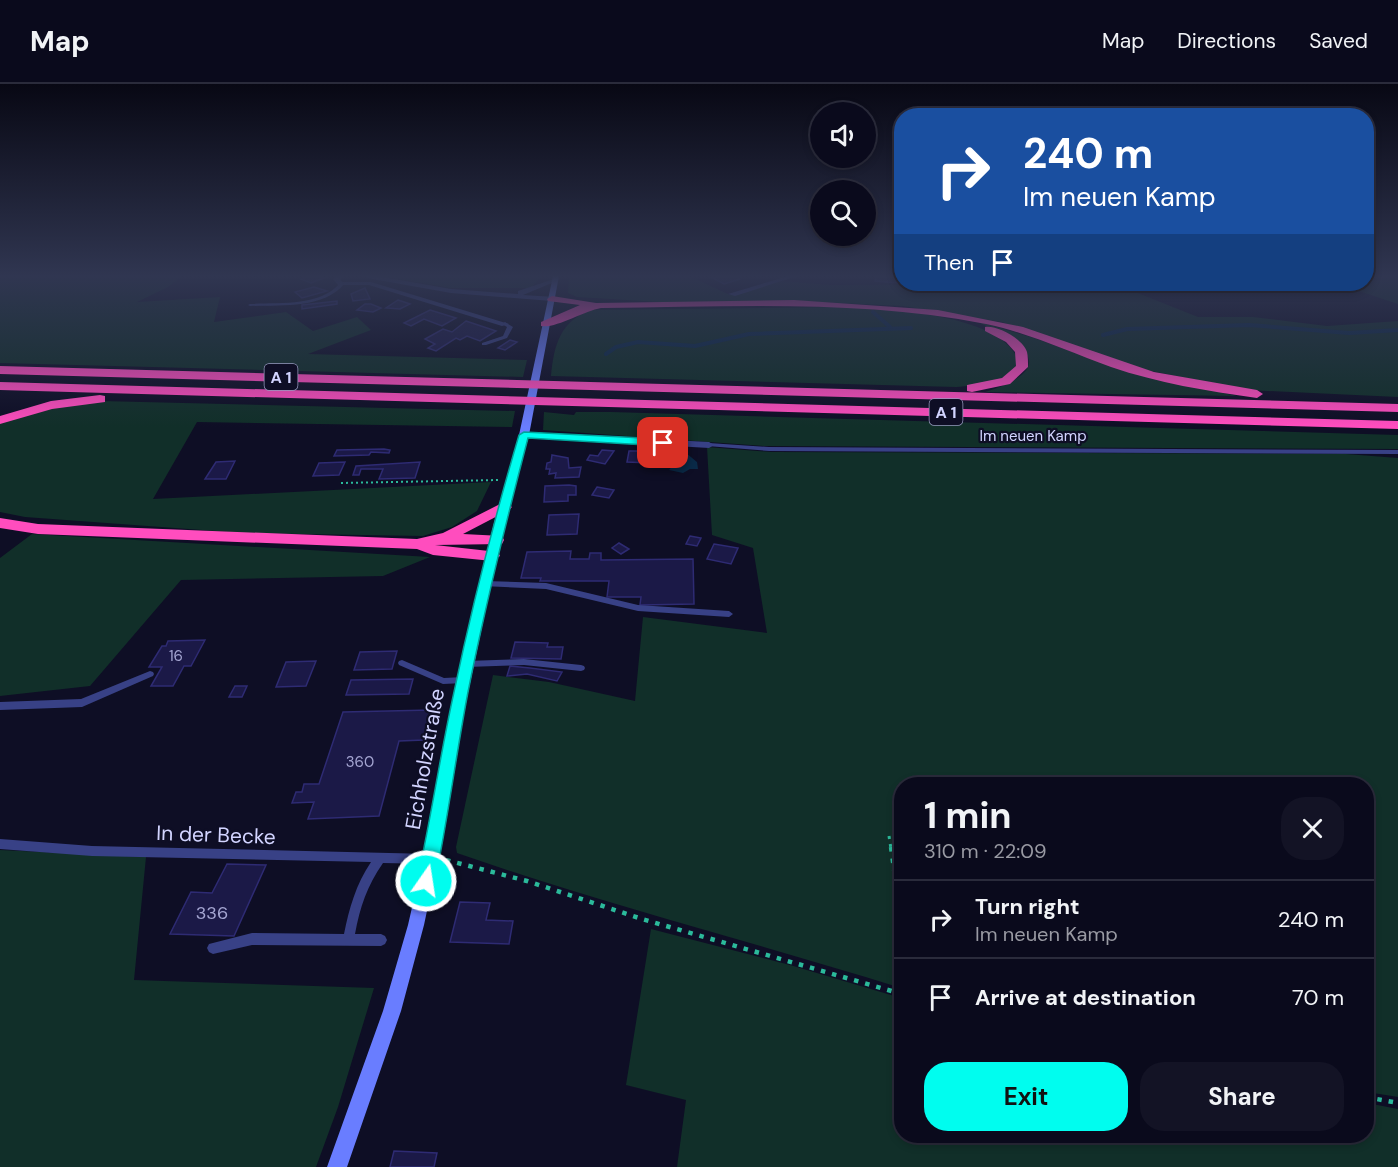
<!DOCTYPE html>
<html lang="en">
<head>
<meta charset="utf-8">
<style>
	body { margin:0; font-family:"DM Sans",sans-serif; background:#131325; color:#f1f3f6; height:100vh; display:flex; flex-direction:column; font-size:22px; white-space:nowrap }
	* { box-sizing:border-box; margin:0 }
	p { font-size:20px; color:#999aa3 }
	.icon { flex:none; width:33px; height:33px; fill:none; stroke:currentColor; stroke-width:2; stroke-linecap:round; stroke-linejoin:round }
	.map { position:relative; flex:1; overflow:hidden }
	.details { position:absolute; left:894px; top:693px; width:480px; height:366px; display:flex; flex-direction:column; background:#0a0a1c; border-radius:24px; box-shadow:0 3px 9px #0003,0 0 0 2px #2a2b3b }
	.details>* { flex:none }
	.top-card { position:absolute; left:894px; top:24px; width:480px; height:183px; border-radius:24px; box-shadow:0 3px 9px #0003,0 0 0 2px #2a2b3b; background:#1a4fa0; color:#fff; overflow:hidden }
	.fabs { position:absolute; left:810px; top:18px; display:grid; gap:12px }
	.fabs a { display:grid; place-items:center; width:66px; height:66px; border-radius:50%; background:#0a0a1c; box-shadow:0 3px 9px #0003,0 0 0 2px #2a2b3b; font-size:30px }
	.pin { position:absolute; display:grid; place-items:center; width:51px; height:51px; color:#fff; margin:-26px; border-radius:12px; box-shadow:0 3px 9px #0006 }
	.me { position:absolute; width:66px; margin:-33px; rotate:13deg; stroke-linejoin:round; filter:drop-shadow(0 0 4px #0008) }
	.turn { display:flex; align-items:center; gap:21px; height:126px; padding:0 30px; font-size:27px }
	.turn .icon { width:78px; height:78px; stroke-width:2.5 }
	.turn b { display:block; font-size:42px; line-height:51px }
	.then { display:flex; align-items:center; height:57px; padding:0 30px; background:#0003; gap:12px; font-size:22px }
	.round { display:grid; place-items:center; flex:none; width:63px; height:63px; border-radius:24px; background:#131325 }
	.head { display:flex; align-items:center; justify-content:space-between; height:102px; padding:0 30px }
	h1 { font-size:36px; font-weight:700; line-height:45px }
	.cta { display:flex; gap:12px; margin-top:auto; padding:12px 30px }
	.cta a { flex:1; height:69px; border-radius:24px; background:#00fdef; color:#111; font-size:24px; font-weight:700; line-height:69px; text-align:center }
	.cta a+a { background:#131325; color:#f1f3f6 }
	ul { padding:0; list-style:none }
	li { display:flex; align-items:center; gap:18px; height:78px; padding:0 30px; border-top:2px solid #2a2b3b }
	li div { flex:1 }
	li b { display:block; font-size:22px }
	li em { font-style:normal }
	header { display:flex; align-items:center; gap:36px; box-sizing:border-box; height:84px; padding:0 30px; background:#0a0a1c; border-bottom:2px solid #2a2b3b }
	header strong { font-size:28px }
	nav { display:flex; gap:33px; margin-inline-start:auto; font-size:21px }
	.map>svg:first-child { display:block }
	.green { fill:#112f29 }
	.water { fill:#0a2a48 }
	.lines { fill:none; stroke-linecap:round; stroke-linejoin:round }
	.stream { stroke:#0a2a48; stroke-width:4 }
	.building { fill:#1b1947; stroke:#2e2b73; stroke-width:1.5 }
	.path-far2 { stroke:#2bba9b; stroke-width:2; stroke-dasharray:2 3; stroke-linecap:butt }
	.path-far1 { stroke:#2bba9b; stroke-width:3; stroke-dasharray:3 5; stroke-linecap:butt }
	.path { stroke:#2bba9b; stroke-width:4.5; stroke-dasharray:4.5 7; stroke-linecap:butt }
	.lane { fill:#384186; fill-rule:evenodd }
	.street { fill:#384186; fill-rule:evenodd }
	.secondary { fill:#697dff; fill-rule:evenodd }
	.highway { fill:#ff4dbe; fill-rule:evenodd }
	.route { fill:#00fdef; stroke:#00a49b; stroke-width:1.5 }
	.labels { text-anchor:middle; stroke-width:4.5; stroke-linejoin:round; paint-order:stroke }
	.far-street-label { font-size:15px; fill:#d2d4ff; stroke:#0e0e25 }
	.number-label { font-size:15px; fill:#a4a5d1 }
	.shield { fill:#0e0e25; stroke:#9799be; stroke-width:1.5 }
	.shield-label { font-size:16px; font-weight:bold; fill:#d2d4ff }
	.near-number-label { font-size:18px; fill:#a4a5d1 }
	.near-street-label { font-size:21px; fill:#d2d4ff; stroke:#0e0e25 }
</style>
</head>
<body>
<header>
<strong>Map</strong>
<nav><a>Map</a><a>Directions</a><a>Saved</a></nav>
</header>
<div class="map">
<svg width="1398" height="1083" viewBox="0 0 1398 1083">
	<rect width="100%" height="100%" fill="#0e0e25"/>
	<!-- green -->
	<g class="green">
		<polygon points="0,192 182,192 168,203 137,218 220,213 214,238 286,228 313,247 357,233 371,246 308,270 527,276 523,293 0,279"/>
		<polygon points="380,192 541,192 531,204 451,204"/>
		<polygon points="569,192 689,192 730,211 780,197 830,201 1115,200 1198,233 1253,233 1327,242 1398,237 1398,313 1247,306 1136,284 1002,238 903,222 799,217 661,218 577,213 568,209"/>
		<polygon points="1367,192 1398,192 1398,220 1338,200 1366,200"/>
		<path d="M838,223C881,225 1003,228 1019,278C1007,302 979,300 956,303L551,292C554,261 560,238 590,226Z"/>
		<path d="M976,237L1034,254L1131,289L1237,312L985,308C1061,284 1026,260 976,237Z"/>
		<polygon points="101,317 515,327 512,343 197,338 153,415 491,398 477,427 452,443 423,452 243,449 25,433 0,428 0,338 60,321"/>
		<polygon points="544,328 574,331 576,328 611,328 1398,351 1398,365 764,362 543,346"/>
		<path d="M707,363L772,368L1346,370L1398,374V1013L1367,1008L1366,700H902L901,904C754,858 603,820 457,769L456,763L493,591L549,598L635,617L643,533L767,549L753,464L712,451Z"/>
		<polygon points="32,450 430,473 383,492 181,496 90,602 0,612 0,474"/>
		<polygon points="0,766 146,773 134,896 374,904 338,1023 316,1083 0,1083"/>
		<polygon points="651,845 790,881 901,914 902,1052 1366,1052 1367,1019 1398,1025 1398,1083 677,1083 686,1016 626,1001"/>
	</g>
	<!-- water -->
	<polygon class="water" points="675,369 686,369 697,378 698,385 690,385 683,389 669,386 674,380"/>
	<g class="lines">
		<!-- stream -->
		<g class="stream">
			<polyline points="873,228 890,243"/>
			<polyline points="1103,251 1127,245 1249,241 1349,249 1398,246"/>
			<polyline points="606,270 616,263 638,258 695,262 749,250 911,244"/>
		</g>
	</g>
	<!-- building -->
	<g class="building">
		<polygon points="309,192 318,192 324,194 311,199 301,195"/>
		<polygon points="721,192 739,192 737,193 740,195 724,200 713,194"/>
		<polygon points="876,192 899,193 899,199 875,197"/>
		<polygon points="314,203 327,207 302,214 295,208"/>
		<polygon points="365,204 370,215 353,217 351,210"/>
		<polygon points="398,216 410,220 400,225 386,224"/>
		<polygon points="337,217 337,220 302,225 302,221"/>
		<polygon points="365,220 371,220 381,224 373,228 357,226"/>
		<polygon points="430,226 456,234 442,242 424,235 411,242 404,239"/>
		<polygon points="466,237 496,247 480,257 467,252 460,256 456,254 436,267 428,264 435,260 425,255 443,245 452,248"/>
		<polygon points="510,256 517,258 505,266 498,264"/>
		<polygon points="384,365 390,366 389,369 371,368 369,371 334,372 337,366"/>
		<polygon points="602,366 614,367 605,380 587,376 590,371 598,372"/>
		<polygon points="629,367 652,367 651,379 627,378"/>
		<polygon points="552,371 568,374 569,384 581,383 579,393 555,394 556,389 549,390 550,385 546,385 547,379 551,378"/>
		<polygon points="235,377 226,395 205,395 216,378"/>
		<polygon points="345,378 339,391 313,392 319,379"/>
		<polygon points="420,378 415,394 379,395 383,385 361,385 359,391 353,391 356,382"/>
		<polygon points="569,401 576,402 576,411 568,411 568,417 544,418 545,402"/>
		<polygon points="597,403 614,406 609,414 592,411"/>
		<polygon points="579,430 577,450 547,451 549,431"/>
		<polygon points="690,452 701,454 697,462 686,460"/>
		<polygon points="619,459 629,465 621,470 612,464"/>
		<polygon points="714,460 738,464 731,480 707,475"/>
		<polygon points="571,467 570,475 589,475 590,469 601,469 601,476 693,475 694,520 640,521 641,513 607,513 609,497 540,497 541,494 521,494 527,468"/>
		<polygon points="205,556 191,582 184,582 173,602 151,602 162,583 149,583 162,562 166,562 168,557"/>
		<polygon points="515,558 548,559 547,563 563,563 561,575 511,574"/>
		<polygon points="397,567 392,585 354,586 360,568"/>
		<polygon points="316,577 306,602 276,603 286,578"/>
		<polygon points="510,582 530,584 562,588 557,597 527,590 507,592"/>
		<polygon points="413,595 409,610 346,611 351,596"/>
		<polygon points="235,602 247,602 242,613 229,613"/>
		<polygon points="431,626 424,656 399,657 379,732 308,735 314,718 292,719 296,708 302,708 304,700 319,700 343,628"/>
		<polygon points="227,780 266,781 234,852 170,850 191,808 212,809"/>
		<polygon points="460,818 490,819 486,836 513,837 509,860 450,858"/>
		<polygon points="394,1067 437,1069 434,1083 390,1083"/>
	</g>
	<g class="lines">
		<!-- path-far2 -->
		<polyline class="path-far2" points="341,399 498,396"/>
		<!-- path-far1 -->
		<polyline class="path-far1" points="889,752 891,765"/>
		<!-- path -->
		<g class="path">
			<polyline points="891,763 897,807 902,814"/>
			<polyline points="446,776 527,797 642,835 902,910"/>
			<polyline points="1366,1013 1398,1019"/>
		</g>
		<!-- lane -->
		<g class="lane">
			<path d="M340,199L344,200C324,225 279,221 250,222L248,221L250,220C279,218 320,223 340,199Z"/>
			<polygon points="505,238 513,243 507,254 486,261 482,261 482,259 503,252 507,243 502,240"/>
			<polygon points="709,359 769,363 1398,366 1398,370 769,367 707,362 706,361"/>
			<polygon points="485,497 546,499 638,521 729,527 733,530 729,533 638,527 546,505 482,502 481,500 482,498"/>
			<polygon points="524,575 581,581 584,582 585,584 584,586 581,587 524,581 467,583 464,582 463,580 464,578 467,577"/>
			<polygon points="402,576 444,594 464,593 467,594 468,596 467,598 464,599 443,600 399,581 398,579 399,577"/>
			<polygon points="150,587 153,588 154,590 153,592 82,623 0,626 0,618 81,615"/>
			<path d="M0,755L92,762L431,770L435,772L436,775L435,778L431,780L383,779C367,802 360,823 355,850H381L385,852L387,856L385,860L381,862L252,861L213,870L209,868L207,864L209,860L252,849L344,850C349,825 356,800 371,778L92,772L0,765Z"/>
		</g>
		<!-- street -->
		<g class="street">
			<polygon points="336,192 343,192 340,195 342,198 371,198 509,240 502,242 369,201 338,201 333,195"/>
			<polygon points="364,192 377,192 451,205 518,210 518,207 554,195 559,196 523,211 555,213 556,215 552,217 451,209 367,194"/>
			<polygon points="788,192 797,192 735,212 728,210"/>
			<polygon points="524,348 709,358 714,361 709,364 521,353 521,349"/>
		</g>
		<!-- secondary -->
		<polygon class="secondary" points="553,192 559,192 529,351 504,439 465,623 447,732 424,841 401,927 347,1083 327,1083 383,927 408,841 433,732 451,623 494,439 519,351"/>
		<!-- highway -->
		<g class="highway">
			<path d="M552,212L596,219L794,216L938,226L1023,243L1154,288L1257,306L1263,310L1257,314C1207,307 1158,299 1111,283C1069,268 1029,249 986,240C860,215 729,223 601,224C584,227 555,245 541,242V238L580,221L548,217L547,215Z"/>
			<path d="M985,243C997,241 1023,255 1027,268C1028,272 1028,279 1028,283L1010,300L972,308L967,307V301L1002,294L1016,282L1015,268L1006,258L985,247Z"/>
			<polygon points="0,282 1398,320 1398,328 0,290"/>
			<polygon points="0,298 1398,337 1398,345 0,306"/>
			<polygon points="100,311 105,312 105,318 52,325 0,340 0,332 51,317"/>
			<polygon points="504,418 512,423 509,426 463,450 502,452 504,456 502,460 435,461 498,468 500,472 492,477 433,471 417,465 38,450 0,444 0,434 38,440 417,455 443,449"/>
		</g>
	</g>
	<!-- sky -->
	<linearGradient id="sky" x2="0" y2="1"><stop stop-color="#080814"/><stop offset="0.56" stop-color="#303651"/><stop offset="1" stop-color="#303651" stop-opacity="0"/></linearGradient>
	<rect width="1398" height="343" fill="url(#sky)"/>
	<!-- route -->
	<path class="route" d="M524,348L663,355L668,359L663,362L528,354C506,438 485,523 468,608C456,671 448,734 435,797L433,803L426,806L420,803L417,797C431,735 440,671 454,608C472,522 494,436 519,351Z"/>
	<g class="labels">
		<!-- far-street labels -->
		<g class="far-street-label">
			<text x="1033" y="357">Im neuen Kamp</text>
		</g>
		<!-- number labels -->
		<g class="number-label">
			<text x="176" y="577">16</text>
			<text x="360" y="683">360</text>
		</g>
		<!-- shield labels -->
		<g class="shield">
			<rect x="264.5" y="280" width="33" height="26" rx="4.5"/>
			<rect x="929.5" y="315" width="33" height="26" rx="4.5"/>
		</g>
		<g class="shield-label">
			<text x="281" y="299">A 1</text>
			<text x="946" y="334">A 1</text>
		</g>
		<!-- near-number labels -->
		<g class="near-number-label">
			<text x="212" y="835">336</text>
		</g>
		<!-- near-street labels -->
		<g class="near-street-label">
			<text transform="translate(425 675) rotate(-80)" y="7">Eichholzstraße</text>
			<text transform="translate(216 751) rotate(2)" y="7">In der Becke</text>
		</g>
	</g>
</svg>
<div class="fabs">
<a><svg class="icon" aria-label="sound" viewBox="0 0 24 24"><path d="M4 9h4l5-4v14l-5-4H4zM17 9q2 3 0 6"/></svg></a>
<a><svg class="icon" aria-label="search" viewBox="0 0 24 24"><circle cx="10" cy="10" r="6"/><path d="M15 15l6 6"/></svg></a>
</div>
<div class="pin" style="left:663px;top:359px;background:#d93025"><svg class="icon" aria-label="arrive" viewBox="0 0 24 24"><path d="M6 21V4h12l-3 4 3 4H6"/></svg></div>
<svg class="me" style="left:426px;top:797px" viewBox="-20 -20 40 40"><circle r="17" fill="#00fdef" stroke="#fff" stroke-width="3"/><path d="M0-11L8 9 0 5-8 9z" fill="#fff"/></svg>
<div class="top-card">
<div class="turn"><svg class="icon" aria-label="right" viewBox="0 0 24 24"><path d="M7 20v-9h11M14 6l5 5-5 5"/></svg><div><b>240 m</b>Im neuen Kamp</div></div>
<div class="then">Then<svg class="icon" aria-label="arrive" viewBox="0 0 24 24"><path d="M6 21V4h12l-3 4 3 4H6"/></svg></div>
</div>
<section class="details">
<div class="head"><div><h1>1 min</h1><p>310 m · 22:09</p></div><a class="round"><svg class="icon" aria-label="close" viewBox="0 0 24 24"><path d="M6 6l12 12M18 6L6 18"/></svg></a></div>
<ul>
<li><svg class="icon" aria-label="right" viewBox="0 0 24 24"><path d="M7 20v-9h11M14 6l5 5-5 5"/></svg><div><b>Turn right</b><p>Im neuen Kamp</p></div><em>240 m</em></li>
<li><svg class="icon" aria-label="arrive" viewBox="0 0 24 24"><path d="M6 21V4h12l-3 4 3 4H6"/></svg><div><b>Arrive at destination</b></div><em>70 m</em></li>
</ul>
<div class="cta"><a>Exit</a><a>Share</a></div>
</section>
</div>
</body>
</html>
